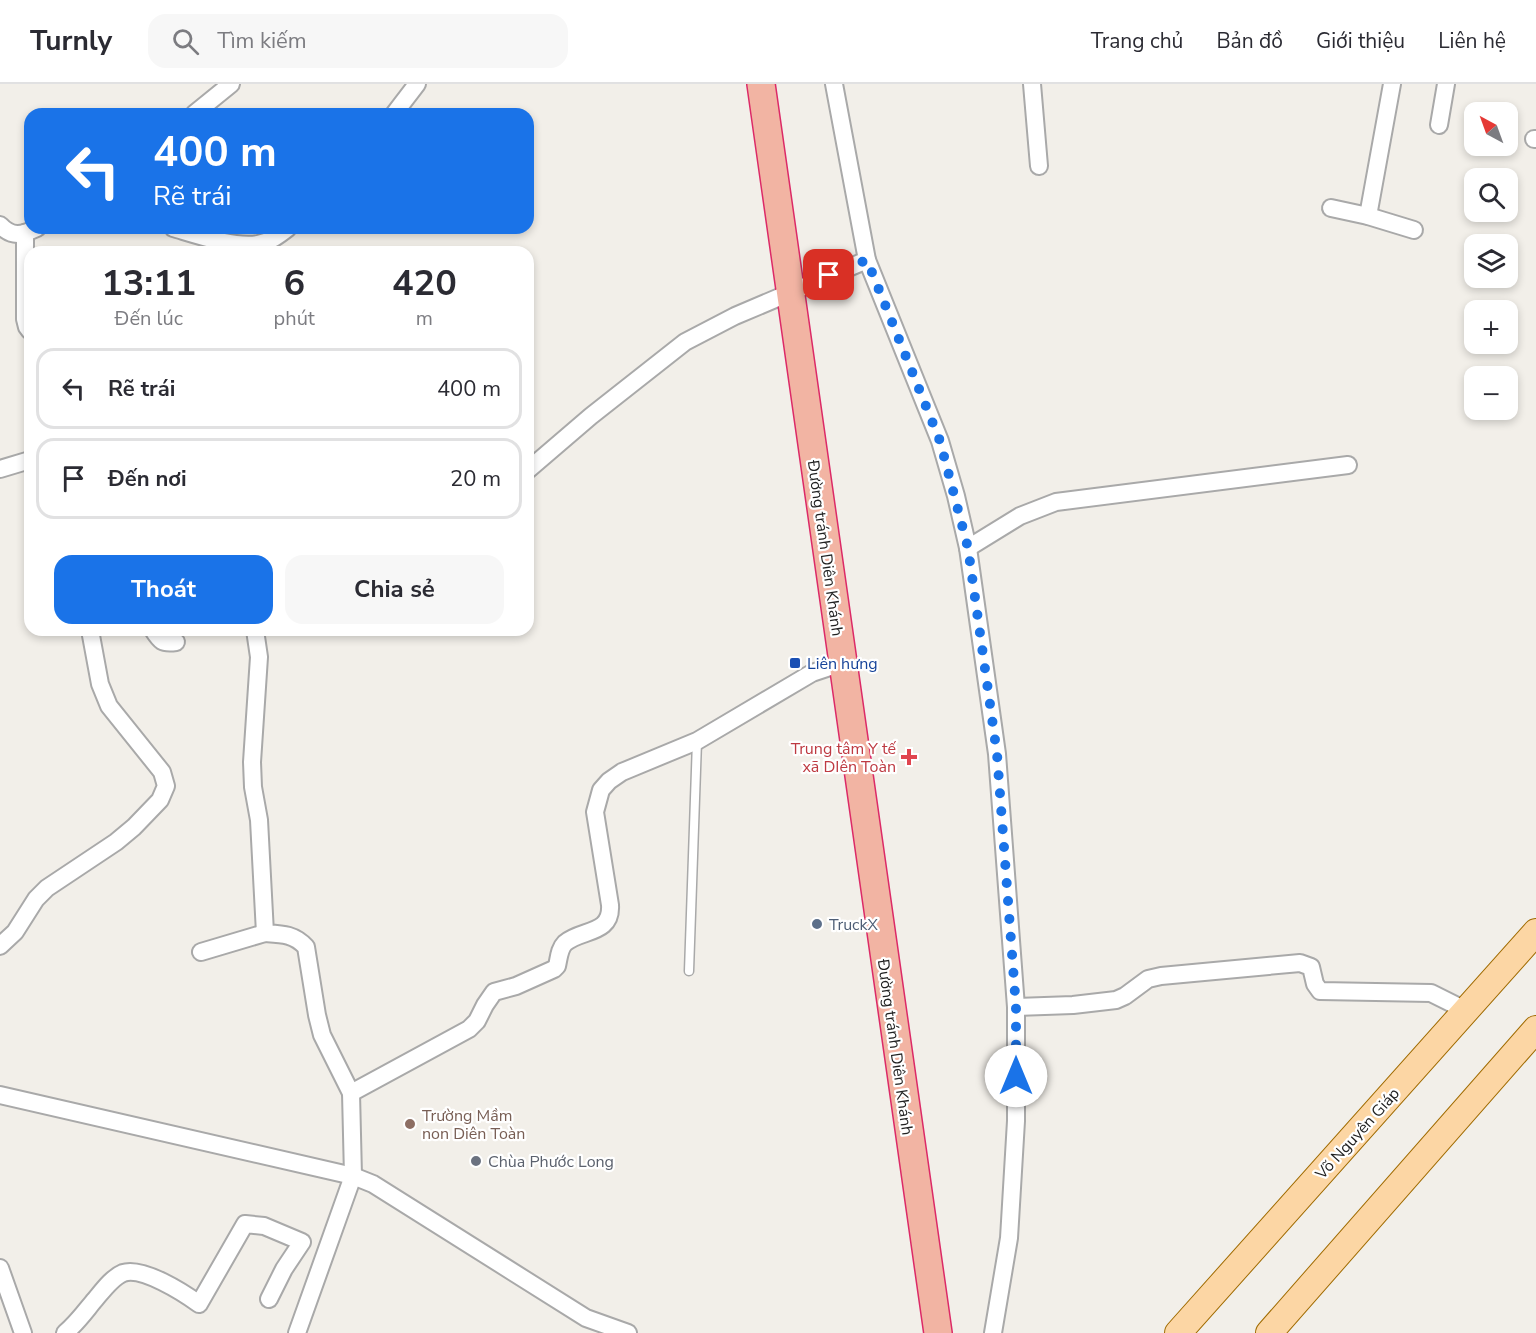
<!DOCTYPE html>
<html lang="vi">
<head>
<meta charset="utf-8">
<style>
	body { margin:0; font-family:"Nunito Sans",sans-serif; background:#f7f7f7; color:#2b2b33; height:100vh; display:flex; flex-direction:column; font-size:22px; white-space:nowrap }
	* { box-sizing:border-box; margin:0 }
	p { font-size:20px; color:#7c7c81 }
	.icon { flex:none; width:33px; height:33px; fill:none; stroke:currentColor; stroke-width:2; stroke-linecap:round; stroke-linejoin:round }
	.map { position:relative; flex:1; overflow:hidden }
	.sheet { position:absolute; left:24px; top:162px; width:510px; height:390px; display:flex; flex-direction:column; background:#fff; border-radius:18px; box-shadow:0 3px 9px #0003 }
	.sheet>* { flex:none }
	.banner { position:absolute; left:24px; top:24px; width:510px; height:126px; border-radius:18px; box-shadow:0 3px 9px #0003; background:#1a73e8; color:#fff; overflow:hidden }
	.needle { width:39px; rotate:319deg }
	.tools { position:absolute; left:1464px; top:18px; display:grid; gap:12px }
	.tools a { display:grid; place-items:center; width:54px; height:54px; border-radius:12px; background:#fff; box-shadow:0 3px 9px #0003; font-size:30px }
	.pin { position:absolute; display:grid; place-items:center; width:51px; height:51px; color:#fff; margin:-26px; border-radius:12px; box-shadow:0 3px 9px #0006 }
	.me { position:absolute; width:66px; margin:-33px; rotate:0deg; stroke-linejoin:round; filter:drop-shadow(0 0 4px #0008) }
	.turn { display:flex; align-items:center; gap:21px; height:126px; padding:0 30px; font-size:27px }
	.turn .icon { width:78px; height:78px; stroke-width:2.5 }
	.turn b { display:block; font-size:42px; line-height:51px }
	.eta { display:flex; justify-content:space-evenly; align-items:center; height:102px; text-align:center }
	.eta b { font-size:36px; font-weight:700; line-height:42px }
	.primary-button { display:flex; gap:12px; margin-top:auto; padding:12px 30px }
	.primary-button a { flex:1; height:69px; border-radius:18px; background:#1a73e8; color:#fff; font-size:24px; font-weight:700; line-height:69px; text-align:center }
	.primary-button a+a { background:#f7f7f7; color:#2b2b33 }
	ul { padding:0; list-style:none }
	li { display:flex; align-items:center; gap:18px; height:81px; margin:0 12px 9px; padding:0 18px; border:3px solid #e1e1e2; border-radius:18px }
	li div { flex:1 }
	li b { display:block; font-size:22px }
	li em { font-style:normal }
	header { display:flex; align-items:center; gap:36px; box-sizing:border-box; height:84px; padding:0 30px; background:#fff; border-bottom:2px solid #e1e1e2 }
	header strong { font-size:28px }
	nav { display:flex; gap:33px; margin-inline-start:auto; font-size:21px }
	.search { width:420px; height:54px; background:#f7f7f7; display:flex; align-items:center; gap:15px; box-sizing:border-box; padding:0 21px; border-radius:18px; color:#7c7c81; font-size:22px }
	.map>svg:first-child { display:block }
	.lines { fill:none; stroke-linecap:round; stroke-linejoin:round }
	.service-casing { stroke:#a9a9a9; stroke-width:11 }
	.minor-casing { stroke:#a9a9a9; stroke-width:20 }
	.primary-casing { stroke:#a06b00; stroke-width:28 }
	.trunk-casing { stroke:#dc2a67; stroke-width:30 }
	.service { stroke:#fff; stroke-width:8 }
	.minor { stroke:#fff; stroke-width:16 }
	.primary { stroke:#fcd6a4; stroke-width:26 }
	.trunk { stroke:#f2b4a3; stroke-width:27 }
	.route { stroke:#1a73e8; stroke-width:10; stroke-dasharray:0 18 }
	.transit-dot { fill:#1a4fb4; stroke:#fff; stroke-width:2 }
	.health-dot { fill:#e0444e; stroke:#fff; stroke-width:2 }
	.service-dot { fill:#5c6f8a; stroke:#fff; stroke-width:2 }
	.education-dot { fill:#8d6e63; stroke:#fff; stroke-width:2 }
	.worship-dot { fill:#6b7280; stroke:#fff; stroke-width:2 }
	.labels { text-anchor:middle; stroke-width:4.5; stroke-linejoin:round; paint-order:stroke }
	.street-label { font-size:16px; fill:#222; stroke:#fff }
	.transit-label { font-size:16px; fill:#164399; stroke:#fff; text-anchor:start }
	.health-label { font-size:16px; fill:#be3a42; stroke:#fff; text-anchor:end }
	.service-label { font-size:16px; fill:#4e5e75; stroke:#fff; text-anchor:start }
	.education-label { font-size:16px; fill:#785e54; stroke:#fff; text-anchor:start }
	.worship-label { font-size:16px; fill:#5b616d; stroke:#fff; text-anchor:start }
</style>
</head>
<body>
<header>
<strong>Turnly</strong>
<div class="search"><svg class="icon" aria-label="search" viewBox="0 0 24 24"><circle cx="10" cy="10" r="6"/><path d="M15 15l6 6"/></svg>Tìm kiếm</div>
<nav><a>Trang chủ</a><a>Bản đồ</a><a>Giới thiệu</a><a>Liên hệ</a></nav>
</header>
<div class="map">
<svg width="1536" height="1249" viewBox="0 0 1536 1249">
	<rect width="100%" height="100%" fill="#f2efe9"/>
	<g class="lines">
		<!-- service casing -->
		<g class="service-casing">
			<polyline id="service" points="689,887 697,657"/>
		</g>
		<!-- minor casing -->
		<g class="minor-casing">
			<g id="minor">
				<polyline points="834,0 867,176 940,357 956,412 968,464 997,670 1016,923 1016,1037 1009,1154 993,1249"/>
				<polyline points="1032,0 1039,82"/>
				<polyline points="194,30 231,0"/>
				<polyline points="394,30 417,0"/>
				<polyline points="1439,41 1446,0"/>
				<polyline points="1534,55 1536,55"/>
				<polyline points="1331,124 1368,132 1414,146"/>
				<polyline points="1368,132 1392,0"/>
				<path d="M0,141C12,154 22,151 37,144"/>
				<path d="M173,144C197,151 234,164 258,160C270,158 279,151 288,144"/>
				<polyline points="25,149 25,235 27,243 30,247"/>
				<polyline points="0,385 30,376"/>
				<polyline points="528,386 591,332 685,258 735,232 867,176"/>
				<polyline points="968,464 1020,432 1056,418 1348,381"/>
				<path d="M153,546C160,557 162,560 176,558"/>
				<path d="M255,546L259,573L252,678L253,703L259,736L265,849C282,850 294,850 306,863L317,931L322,951L351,1009L353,1092L297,1249"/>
				<polyline points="0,862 15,848 36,815 47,804 116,758 134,743 160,716 166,702 162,688 109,622 100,600 90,546"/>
				<polyline points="201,868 265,849"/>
				<polyline points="1016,923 1073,921 1116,916 1125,912 1148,895 1161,892 1300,879 1311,883 1315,900 1320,907 1431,909 1467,927"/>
				<path d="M351,1009L469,945L477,937L485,921L494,908L516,902L554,885L557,882C559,874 559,865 565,859C581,845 612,851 610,821L595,728L601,706L609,697L622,688L697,657L812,589L842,579"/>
				<polyline points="0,1011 353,1092 373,1100 586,1234 628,1249"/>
				<polyline points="0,1184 23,1249"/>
				<path d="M65,1249C76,1240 84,1229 93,1218C101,1209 111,1194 123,1189C142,1182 184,1209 199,1220L245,1140L264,1142L302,1158L284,1185L269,1215"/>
			</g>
		</g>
		<!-- primary casing -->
		<g class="primary-casing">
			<g id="primary">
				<polyline points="1178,1249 1536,848"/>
				<polyline points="1269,1249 1536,945"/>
			</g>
		</g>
		<!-- trunk casing -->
		<g class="trunk-casing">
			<polyline id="trunk" points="761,0 938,1249"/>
		</g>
		<!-- service -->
		<use href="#service" class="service"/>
		<!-- minor -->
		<use href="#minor" class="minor"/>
		<!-- primary -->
		<use href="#primary" class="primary"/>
		<!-- trunk -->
		<use href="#trunk" class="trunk"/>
	</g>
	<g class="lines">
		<!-- route -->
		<polyline class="route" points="829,191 867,176 940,357 968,464 997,670 1016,923 1016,992"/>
	</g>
	<!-- markers -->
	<rect class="transit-dot" x="789" y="573" width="12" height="12" rx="3"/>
	<path class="health-dot" d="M906 664h6v6h6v6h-6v6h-6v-6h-6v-6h6z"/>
	<circle class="service-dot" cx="817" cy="840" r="6"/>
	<circle class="education-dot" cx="410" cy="1040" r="6"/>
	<circle class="worship-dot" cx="476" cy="1077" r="6"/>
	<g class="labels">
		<!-- street labels -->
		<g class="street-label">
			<text transform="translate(826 464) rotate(82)" y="6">Đường tránh Diên Khánh</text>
			<text transform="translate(896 963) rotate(82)" y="6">Đường tránh Diên Khánh</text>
			<text transform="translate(1357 1049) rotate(-48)" y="6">Võ Nguyên Giáp</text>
		</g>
		<!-- transit labels -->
		<g class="transit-label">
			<text x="807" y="585">Liên hưng</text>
		</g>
		<!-- health labels -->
		<g class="health-label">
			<text x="896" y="670">Trung tâm Y tế<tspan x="896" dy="18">xã DIên Toàn</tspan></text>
		</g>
		<!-- service labels -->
		<g class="service-label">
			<text x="829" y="846">TruckX</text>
		</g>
		<!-- education labels -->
		<g class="education-label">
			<text x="422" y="1037">Trường Mầm<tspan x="422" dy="18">non Diên Toàn</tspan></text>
		</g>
		<!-- worship labels -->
		<g class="worship-label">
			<text x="488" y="1083">Chùa Phước Long</text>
		</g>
	</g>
</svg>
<div class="tools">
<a><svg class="needle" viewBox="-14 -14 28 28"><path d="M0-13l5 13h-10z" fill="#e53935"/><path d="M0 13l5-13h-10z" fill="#7c7c81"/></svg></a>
<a><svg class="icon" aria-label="search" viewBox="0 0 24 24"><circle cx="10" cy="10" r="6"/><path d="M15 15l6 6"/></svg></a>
<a><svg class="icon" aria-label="layers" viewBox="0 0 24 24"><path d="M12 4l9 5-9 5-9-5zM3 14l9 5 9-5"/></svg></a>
<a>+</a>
<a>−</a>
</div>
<div class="pin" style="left:829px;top:191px;background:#d93025"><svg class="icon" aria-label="arrive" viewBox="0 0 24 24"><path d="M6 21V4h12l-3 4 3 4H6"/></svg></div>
<svg class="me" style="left:1016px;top:992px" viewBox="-20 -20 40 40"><circle r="19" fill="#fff"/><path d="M0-13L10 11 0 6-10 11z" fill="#1a73e8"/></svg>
<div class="banner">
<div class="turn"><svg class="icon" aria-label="left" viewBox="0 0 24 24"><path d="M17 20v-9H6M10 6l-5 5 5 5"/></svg><div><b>400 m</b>Rẽ trái</div></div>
</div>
<section class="sheet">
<div class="eta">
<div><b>13:11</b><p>Đến lúc</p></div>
<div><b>6</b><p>phút</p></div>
<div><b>420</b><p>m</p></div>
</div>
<ul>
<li><svg class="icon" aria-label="left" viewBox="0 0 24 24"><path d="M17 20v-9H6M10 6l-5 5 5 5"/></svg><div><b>Rẽ trái</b></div><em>400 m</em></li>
<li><svg class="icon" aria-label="arrive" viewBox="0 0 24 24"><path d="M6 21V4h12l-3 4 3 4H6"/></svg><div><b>Đến nơi</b></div><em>20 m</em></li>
</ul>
<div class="primary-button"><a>Thoát</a><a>Chia sẻ</a></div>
</section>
</div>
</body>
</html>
